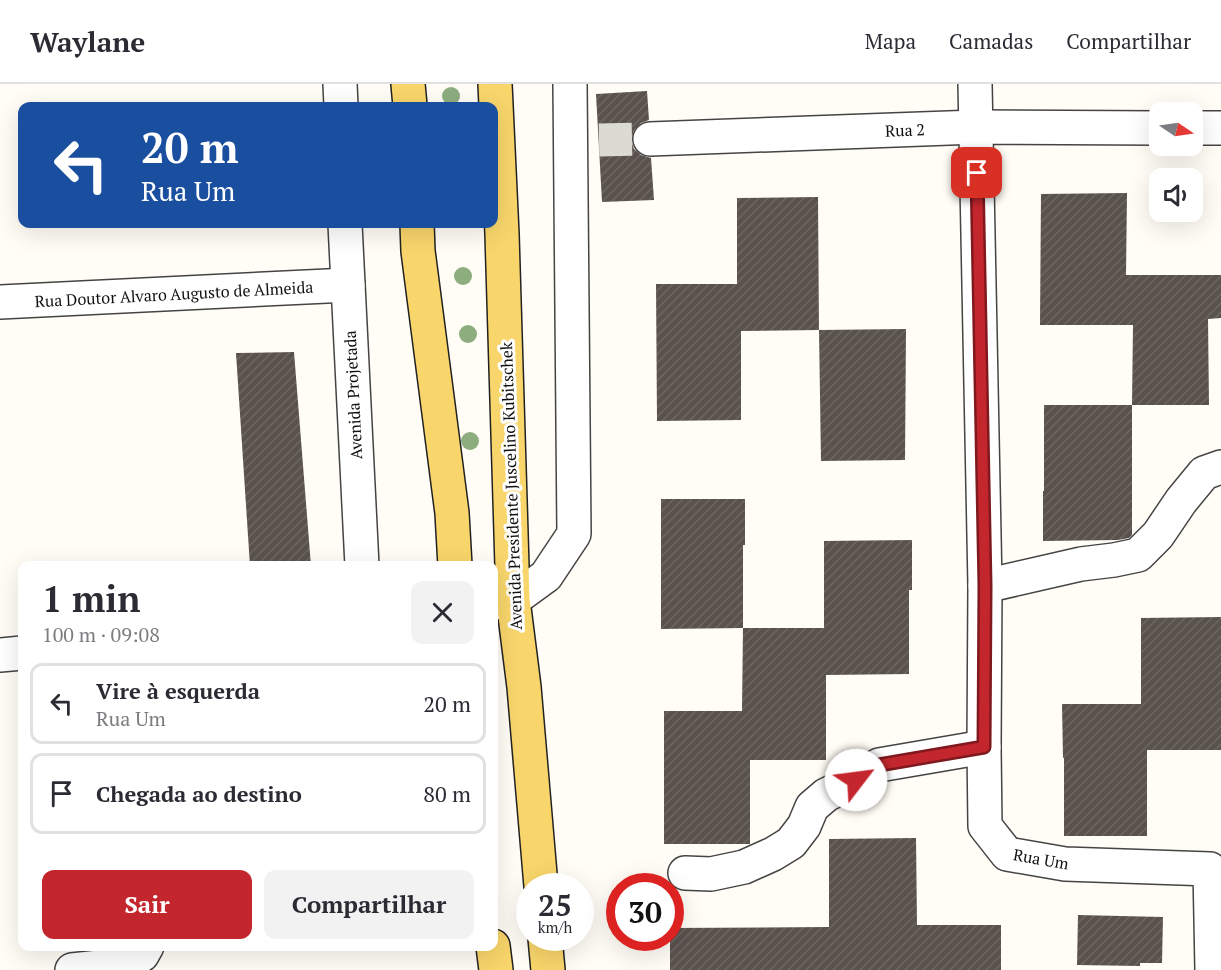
<!DOCTYPE html>
<html lang="pt">
<head>
<meta charset="utf-8">
<style>
	body { margin:0; font-family:"PT Serif",serif; background:#f2f2f3; color:#2b2b33; height:100vh; display:flex; flex-direction:column; font-size:22px; white-space:nowrap }
	* { box-sizing:border-box; margin:0 }
	p { font-size:20px; color:#7c7c81 }
	.icon { flex:none; width:33px; height:33px; fill:none; stroke:currentColor; stroke-width:2; stroke-linecap:round; stroke-linejoin:round }
	.map { position:relative; flex:1; overflow:hidden }
	.sheet { position:absolute; left:18px; top:477px; width:480px; height:390px; display:flex; flex-direction:column; background:#fff; border-radius:12px; box-shadow:0 6px 24px #0002 }
	.sheet>* { flex:none }
	.hud { position:absolute; left:18px; top:18px; width:480px; height:126px; border-radius:12px; box-shadow:0 6px 24px #0002; background:#1a4fa0; color:#fff; overflow:hidden }
	.needle { width:39px; rotate:103deg }
	.controls { position:absolute; left:1149px; top:18px; display:grid; gap:12px }
	.controls a { display:grid; place-items:center; width:54px; height:54px; border-radius:12px; background:#fff; box-shadow:0 6px 24px #0002; font-size:30px }
	.speed { position:absolute; left:516px; top:789px; display:flex; gap:12px; font-size:30px; font-weight:700; text-align:center }
	.speed>* { display:grid; place-content:center; width:78px; height:78px; border-radius:50%; background:#fff; box-shadow:0 6px 24px #0002; line-height:1 }
	.speed small { font-size:15px; font-weight:400 }
	.speed .limit { border:9px solid #d22; background:#fff; color:#111 }
	.pin { position:absolute; display:grid; place-items:center; width:51px; height:51px; color:#fff; margin:-26px; border-radius:12px; box-shadow:0 3px 9px #0006 }
	.me { position:absolute; width:66px; margin:-33px; rotate:60deg; stroke-linejoin:round; filter:drop-shadow(0 0 4px #0008) }
	.turn { display:flex; align-items:center; gap:21px; height:126px; padding:0 24px; font-size:27px }
	.turn .icon { width:78px; height:78px; stroke-width:2.5 }
	.turn b { display:block; font-size:42px; line-height:51px }
	.round { display:grid; place-items:center; flex:none; width:63px; height:63px; border-radius:12px; background:#f2f2f3 }
	.head { display:flex; align-items:center; justify-content:space-between; height:102px; padding:0 24px }
	h1 { font-size:36px; font-weight:600; line-height:45px }
	.cta { display:flex; gap:12px; margin-top:auto; padding:12px 24px }
	.cta a { flex:1; height:69px; border-radius:12px; background:#c4262e; color:#fff; font-size:24px; font-weight:600; line-height:69px; text-align:center }
	.cta a+a { background:#f2f2f3; color:#2b2b33 }
	ul { padding:0; list-style:none }
	li { display:flex; align-items:center; gap:18px; height:81px; margin:0 12px 9px; padding:0 12px; border:3px solid #e1e1e2; border-radius:12px }
	li div { flex:1 }
	li b { display:block; font-size:22px }
	li em { font-style:normal }
	header { display:flex; align-items:center; gap:36px; box-sizing:border-box; height:84px; padding:0 30px; background:#fff; border-bottom:2px solid #e1e1e2 }
	header strong { font-size:28px }
	nav { display:flex; gap:33px; margin-inline-start:auto; font-size:21px }
	.map>svg:first-child { display:block }
	.building { fill:url(#building-hatch) }
	.lines { fill:none; stroke-linecap:round; stroke-linejoin:round }
	.street-tunnel { stroke:#dbdad3; stroke-width:33; stroke-dasharray:33 16; stroke-linecap:butt }
	.street-casing { stroke:#444; stroke-width:36 }
	.primary-casing { stroke:#222; stroke-width:36 }
	.street { stroke:#fff; stroke-width:33 }
	.primary { stroke:#f9d66b; stroke-width:33 }
	.tree { fill:#8dad7f }
	.route-casing { stroke:#7f191e; stroke-width:15 }
	.route { stroke:#c4262e; stroke-width:10 }
	.labels { text-anchor:middle; stroke-width:6; stroke-linejoin:round; paint-order:stroke }
	.street-label { font-size:16px; fill:#111; stroke:#fff }
</style>
</head>
<body>
<header>
<strong>Waylane</strong>
<nav><a>Mapa</a><a>Camadas</a><a>Compartilhar</a></nav>
</header>
<div class="map">
<svg width="1221" height="886" viewBox="0 0 1221 886">
	<defs>
		<pattern id="building-hatch" width="6" height="6" patternUnits="userSpaceOnUse" patternTransform="scale(1.5)"><rect width="6" height="6" fill="#5a524d"/><path d="M-1 1l2-2M0 6l6-6M5 7l2-2" fill="none" stroke="#6d6662"/></pattern>
	</defs>
	<rect width="100%" height="100%" fill="#fffdf5"/>
	<!-- building -->
	<g class="building">
		<polygon points="647,7 649,36 641,39 634,46 631,56 634,65 641,71 651,74 654,116 602,118 596,10"/>
		<polygon points="1127,109 1126,191 1221,191 1221,234 1208,235 1209,321 1132,321 1133,241 1040,241 1041,110"/>
		<polygon points="818,113 819,246 741,247 741,336 657,337 656,200 737,200 737,114"/>
		<polygon points="906,245 905,376 821,377 819,246"/>
		<polygon points="294,268 311,482 250,482 236,269"/>
		<polygon points="1044,321 1132,321 1132,451 1129,454 1118,456 1043,457 1043,407 1044,407"/>
		<polygon points="661,415 745,415 745,461 743,461 743,544 661,545"/>
		<polygon points="912,456 912,506 909,506 909,590 826,591 826,676 750,676 750,760 664,760 664,627 742,627 743,544 824,544 824,457"/>
		<polygon points="1221,533 1221,666 1147,666 1147,752 1064,752 1064,674 1063,674 1062,620 1141,620 1141,534"/>
		<polygon points="916,754 917,841 1001,841 1001,886 670,886 670,844 829,843 829,755"/>
		<polygon points="1078,831 1163,833 1162,879 1140,879 1140,882 1077,881"/>
	</g>
	<g class="lines">
		<!-- street-tunnel -->
		<polyline class="street-tunnel" points="599,56 650,55"/>
		<!-- street casing -->
		<g class="street-casing">
			<g id="street">
				<polyline points="340,0 341,22"/>
				<polyline points="975,0 985,502 984,663 985,742 1007,770 1065,780 1210,785 1212,886"/>
				<polyline points="1192,44 1221,44"/>
				<polyline points="650,55 976,43 1160,44"/>
				<polyline points="345,140 362,482"/>
				<polyline points="0,218 348,201"/>
				<polyline points="985,502 1081,480 1114,476 1138,471 1158,451 1181,417 1204,389 1221,383"/>
				<polyline points="494,519 513,516 546,492 574,450 570,0"/>
				<polyline points="0,571 22,569"/>
				<polyline points="685,789 711,790 744,783 773,770 791,759 804,742 812,723 826,711 856,696 879,681 984,663"/>
				<polyline points="72,886 100,883 142,871 147,862"/>
			</g>
		</g>
		<!-- primary casing -->
		<g class="primary-casing">
			<g id="primary">
				<polyline points="408,0 410,22"/>
				<polyline points="495,0 502,150 513,516 524,603 541,802"/>
				<polyline points="417,140 418,167 452,429 455,482"/>
				<polyline points="545,854 548,886"/>
				<polyline points="493,862 496,886"/>
			</g>
		</g>
		<!-- street -->
		<use href="#street" class="street"/>
		<!-- primary -->
		<use href="#primary" class="primary"/>
	</g>
	<!-- trees -->
	<g class="tree">
		<circle cx="451" cy="12" r="9"/>
		<circle cx="463" cy="192" r="9"/>
		<circle cx="468" cy="250" r="9"/>
		<circle cx="470" cy="357" r="9"/>
	</g>
	<g class="lines">
		<!-- route casing -->
		<g class="route-casing">
			<polyline id="route" points="856,696 879,681 984,663 985,502 977,89"/>
		</g>
		<!-- route -->
		<use href="#route" class="route"/>
	</g>
	<g class="labels">
		<!-- street labels -->
		<g class="street-label">
			<text transform="translate(905 46) rotate(-2)" y="6">Rua 2</text>
			<text transform="translate(174 210) rotate(-3)" y="6">Rua Doutor Alvaro Augusto de Almeida</text>
			<text transform="translate(353 311) rotate(-93)" y="6">Avenida Projetada</text>
			<text transform="translate(511 402) rotate(-92)" y="6">Avenida Presidente Juscelino Kubitschek</text>
			<text transform="translate(1041 775) rotate(10)" y="6">Rua Um</text>
		</g>
	</g>
</svg>
<div class="controls">
<a><svg class="needle" viewBox="-14 -14 28 28"><path d="M0-13l5 13h-10z" fill="#e53935"/><path d="M0 13l5-13h-10z" fill="#7c7c81"/></svg></a>
<a><svg class="icon" aria-label="sound" viewBox="0 0 24 24"><path d="M4 9h4l5-4v14l-5-4H4zM17 9q2 3 0 6"/></svg></a>
</div>
<div class="speed"><div>25<small>km/h</small></div><div class="limit">30</div></div>
<div class="pin" style="left:977px;top:89px;background:#d93025"><svg class="icon" aria-label="arrive" viewBox="0 0 24 24"><path d="M6 21V4h12l-3 4 3 4H6"/></svg></div>
<svg class="me" style="left:856px;top:696px" viewBox="-20 -20 40 40"><circle r="19" fill="#fff"/><path d="M0-13L10 11 0 6-10 11z" fill="#c4262e"/></svg>
<div class="hud">
<div class="turn"><svg class="icon" aria-label="left" viewBox="0 0 24 24"><path d="M17 20v-9H6M10 6l-5 5 5 5"/></svg><div><b>20 m</b>Rua Um</div></div>
</div>
<section class="sheet">
<div class="head"><div><h1>1 min</h1><p>100 m · 09:08</p></div><a class="round"><svg class="icon" aria-label="close" viewBox="0 0 24 24"><path d="M6 6l12 12M18 6L6 18"/></svg></a></div>
<ul>
<li><svg class="icon" aria-label="left" viewBox="0 0 24 24"><path d="M17 20v-9H6M10 6l-5 5 5 5"/></svg><div><b>Vire à esquerda</b><p>Rua Um</p></div><em>20 m</em></li>
<li><svg class="icon" aria-label="arrive" viewBox="0 0 24 24"><path d="M6 21V4h12l-3 4 3 4H6"/></svg><div><b>Chegada ao destino</b></div><em>80 m</em></li>
</ul>
<div class="cta"><a>Sair</a><a>Compartilhar</a></div>
</section>
</div>
</body>
</html>
